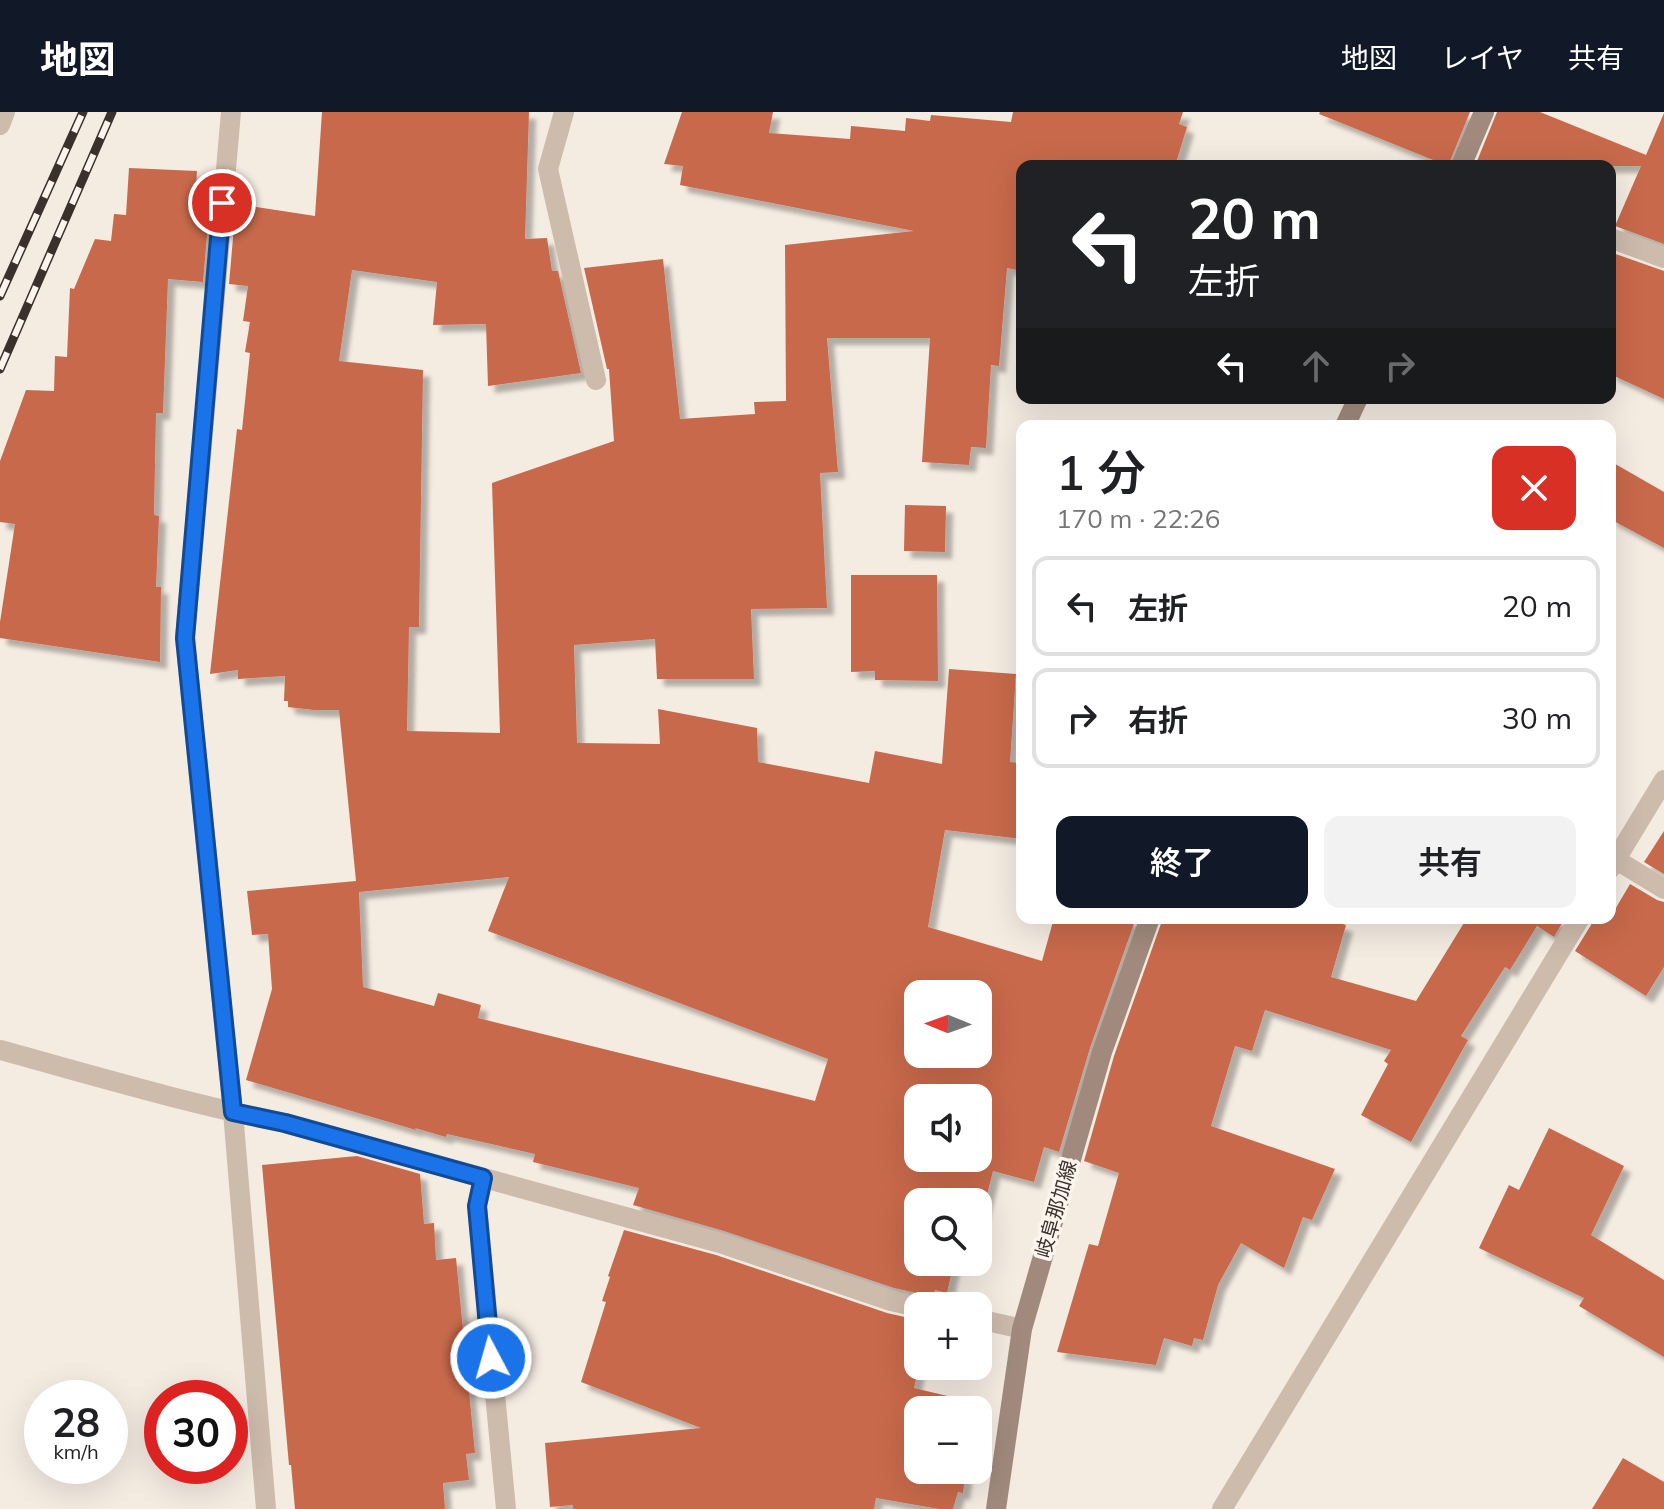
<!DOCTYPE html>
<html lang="ja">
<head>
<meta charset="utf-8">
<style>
	body { margin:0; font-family:Mulish,"Noto Sans JP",sans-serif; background:#f2f2f2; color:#202124; height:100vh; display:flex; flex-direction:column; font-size:30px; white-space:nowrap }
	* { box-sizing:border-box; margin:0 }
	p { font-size:26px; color:#757577 }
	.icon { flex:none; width:44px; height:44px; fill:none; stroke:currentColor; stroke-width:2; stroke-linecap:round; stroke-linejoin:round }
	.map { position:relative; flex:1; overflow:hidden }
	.panel { position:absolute; left:1016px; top:308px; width:600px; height:504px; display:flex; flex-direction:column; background:#fff; border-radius:16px; box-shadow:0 8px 32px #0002 }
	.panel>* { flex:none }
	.banner { position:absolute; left:1016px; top:48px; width:600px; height:244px; border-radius:16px; box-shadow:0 8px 32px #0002; background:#202124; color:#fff; overflow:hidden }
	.needle { width:52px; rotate:271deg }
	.buttons { position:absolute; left:904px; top:868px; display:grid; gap:16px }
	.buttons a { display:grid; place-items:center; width:88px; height:88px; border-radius:16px; background:#fff; box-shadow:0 8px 32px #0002; font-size:40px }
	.speed { position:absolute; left:24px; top:1268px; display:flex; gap:16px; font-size:40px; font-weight:700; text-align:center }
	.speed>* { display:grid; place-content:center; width:104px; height:104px; border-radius:50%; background:#fff; box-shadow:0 8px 32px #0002; line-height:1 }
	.speed small { font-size:20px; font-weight:400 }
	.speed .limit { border:12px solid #d22; background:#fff; color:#111 }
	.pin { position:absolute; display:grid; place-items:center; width:68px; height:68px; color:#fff; margin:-34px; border:4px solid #fff; border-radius:50%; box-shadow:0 2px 8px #0007 }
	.me { position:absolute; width:88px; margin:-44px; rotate:354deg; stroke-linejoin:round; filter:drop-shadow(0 0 6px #0008) }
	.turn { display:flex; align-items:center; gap:28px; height:168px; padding:0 40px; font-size:36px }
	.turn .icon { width:104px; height:104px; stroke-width:2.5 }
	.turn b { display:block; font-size:56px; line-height:68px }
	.lanes { display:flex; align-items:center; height:76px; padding:0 40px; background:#0003; justify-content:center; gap:40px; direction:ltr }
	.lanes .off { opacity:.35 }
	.round { display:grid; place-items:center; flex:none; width:84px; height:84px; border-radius:16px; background:#f2f2f2 }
	.head { display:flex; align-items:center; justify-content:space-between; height:136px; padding:0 40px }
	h1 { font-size:48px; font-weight:600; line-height:60px }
	.action { display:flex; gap:16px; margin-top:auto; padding:16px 40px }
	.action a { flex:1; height:92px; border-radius:16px; background:#111827; color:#fff; font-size:32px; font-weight:600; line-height:92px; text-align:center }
	.action a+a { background:#f2f2f2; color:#202124 }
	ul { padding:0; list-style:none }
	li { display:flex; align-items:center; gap:24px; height:100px; margin:0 16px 12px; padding:0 24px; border:4px solid #e0e0e0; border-radius:16px }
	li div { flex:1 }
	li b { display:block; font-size:30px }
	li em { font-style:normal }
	header { display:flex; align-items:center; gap:48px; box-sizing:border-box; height:112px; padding:0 40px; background:#111827; color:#fff }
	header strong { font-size:38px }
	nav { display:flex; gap:44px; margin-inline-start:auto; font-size:28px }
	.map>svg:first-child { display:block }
	.building { fill:#c8694b; fill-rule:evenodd; filter:url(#shadow) }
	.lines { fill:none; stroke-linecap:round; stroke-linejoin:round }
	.street { stroke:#cdbbac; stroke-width:20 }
	.secondary { stroke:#a18a7d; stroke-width:20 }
	.rail-casing { stroke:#3b302b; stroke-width:9 }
	.rail { stroke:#fbf5ee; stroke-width:6; stroke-dasharray:18; stroke-linecap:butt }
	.route-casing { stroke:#114b97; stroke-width:20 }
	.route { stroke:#1a73e8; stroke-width:14 }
	.labels { text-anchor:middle; stroke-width:7; stroke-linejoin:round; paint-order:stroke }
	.street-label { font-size:20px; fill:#3b302b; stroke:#fbf5ee }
</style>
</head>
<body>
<header>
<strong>地図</strong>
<nav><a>地図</a><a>レイヤ</a><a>共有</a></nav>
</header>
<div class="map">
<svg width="1664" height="1397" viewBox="0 0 1664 1397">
	<defs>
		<filter id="shadow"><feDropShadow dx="7" dy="7" stdDeviation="2" flood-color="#0004"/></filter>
	</defs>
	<rect width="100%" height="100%" fill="#f4ebe1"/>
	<!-- building -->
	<g class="building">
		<path d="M322,0H529L525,127L547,126L552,159H558L581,261L488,274L486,212L433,213L437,170L352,158L339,249L423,258L419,515H409L407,619L500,621L492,371L614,329L609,257H607L584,156L663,147L680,307L755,302L754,290L786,289L785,133L914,119L680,73L683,54L664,52L682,0H773L769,21L850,27L851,14L905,19L906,6L930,9L931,3L1011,10L1013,0H1183L1179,12L1187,15L1175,54H1022V159L1007,156L999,254L991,253L986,336L971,335L969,353L922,350L930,226H827L838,360L820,361L827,496L751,497L754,567H657L655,527L574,533L577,631L660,632L658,597L757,616L758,650L869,671L875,639L942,652L949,557L1016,562L1010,650L1022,651V727L945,718L928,815L1042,849L1054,806H1136L1090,936L1059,1040L1044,1035L1034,1070L993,1059L979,1115L978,1090H918V1150H954L947,1181L935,1178L932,1194L927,1186L921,1182L894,1176L724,1119L633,1093L639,1076L533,1050L535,1042L447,1022L446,1025L415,1016L416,1018L246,968L272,877L268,822L252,823L247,779L356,769L339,598H314L288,595V589H284L285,564L238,567V558L210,562L237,317L242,318L250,241L245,240L250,210L243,209L248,174L229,172L236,92L315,104ZM509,765L488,819L828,947L815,989L478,906L481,893L438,881L434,894L363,875L359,780ZM918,882H978V942H918ZM918,986H978V1046H918Z"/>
		<polygon points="1320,0 1470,0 1448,54 1319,2"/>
		<polygon points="1497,0 1540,0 1646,43 1664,1 1664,132 1615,114 1641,54 1475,54"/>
		<polygon points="129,56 197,59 195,86 210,88 203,170 168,167 163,301 156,301 154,403 159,404 156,475 161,475 160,550 0,526 0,510 15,412 0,410 0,349 26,278 54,279 55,244 67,245 70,176 74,177 95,127 111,129 114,102 126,103"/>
		<polygon points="1610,140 1664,159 1664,287 1610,262"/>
		<polygon points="1610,349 1664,380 1664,436 1610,407"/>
		<polygon points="905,393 946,394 945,440 904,439"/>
		<polygon points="851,463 937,463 938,569 875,568 875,559 851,560"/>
		<polygon points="1664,719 1664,762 1644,750"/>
		<polygon points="1630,772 1657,788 1664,790 1664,855 1646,884 1575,839 1591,813 1593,806 1610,806"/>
		<polygon points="1163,806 1322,806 1346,813 1331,865 1416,889 1467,806 1565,806 1554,825 1537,814 1510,858 1505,855 1461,924 1468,928 1411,1030 1361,1003 1388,952 1384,949 1391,938 1265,898 1252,939 1235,934 1211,1014 1335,1057 1312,1108 1303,1105 1284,1156 1241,1131 1218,1173 1203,1228 1194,1226 1192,1234 1164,1226 1156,1253 1057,1240 1089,1132 1098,1134 1119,1061 1084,1049 1114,944"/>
		<polygon points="1549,1016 1624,1054 1591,1123 1664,1168 1664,1245 1579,1194 1584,1186 1479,1136 1509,1073 1519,1078"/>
		<polygon points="357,1044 420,1062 424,1112 434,1111 436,1148 456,1146 475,1341 466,1342 469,1368 443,1371 445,1397 295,1397 291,1353 289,1353 262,1053"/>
		<polygon points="624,1118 716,1143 887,1201 918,1208 919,1254 914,1276 981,1292 978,1304 978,1298 918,1298 918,1358 966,1358 963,1381 958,1380 953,1397 939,1397 876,1386 874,1397 573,1397 573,1393 550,1395 545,1331 701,1316 581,1270 606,1190 602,1189 610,1165 608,1164"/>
		<polygon points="1623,1346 1664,1370 1664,1397 1592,1397"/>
	</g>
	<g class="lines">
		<!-- street -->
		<g class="street">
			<polyline points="231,0 185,526 233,1000 266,1397"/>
			<polyline points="564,0 548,57 596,268"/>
			<polyline points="0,13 5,0"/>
			<polyline points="1610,126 1664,146"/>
			<polyline points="1610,744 1664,777"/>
			<polyline points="1610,757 1664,668"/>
			<path d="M0,938C95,964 189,992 285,1011L720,1131L891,1189L918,1195"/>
			<polyline points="483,1066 477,1094 506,1397"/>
			<polyline points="978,1207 1022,1217"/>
			<polyline points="1222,1397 1580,806"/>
		</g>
		<!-- secondary -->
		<g class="secondary">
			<polyline points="1461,54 1484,0"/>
			<polyline points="1345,314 1358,286"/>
			<polyline points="996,1397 1022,1217 1102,940 1150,806"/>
		</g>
		<!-- rail casing -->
		<g class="rail-casing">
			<g id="rail">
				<polyline points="0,184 83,0"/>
				<polyline points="0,257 112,0"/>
			</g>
		</g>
		<!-- rail -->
		<use href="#rail" class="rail"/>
	</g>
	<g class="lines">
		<!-- route casing -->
		<g class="route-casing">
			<polyline id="route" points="222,91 185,526 233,1000 285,1011 483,1066 477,1094 491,1246"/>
		</g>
		<!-- route -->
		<use href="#route" class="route"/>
	</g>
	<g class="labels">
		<!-- street labels -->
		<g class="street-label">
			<text transform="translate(1056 1097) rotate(-74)" y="7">岐阜那加線</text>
		</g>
	</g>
</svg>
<div class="buttons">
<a><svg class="needle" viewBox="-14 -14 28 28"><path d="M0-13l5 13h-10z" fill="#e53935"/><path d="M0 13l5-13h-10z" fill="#757577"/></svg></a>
<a><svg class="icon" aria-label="sound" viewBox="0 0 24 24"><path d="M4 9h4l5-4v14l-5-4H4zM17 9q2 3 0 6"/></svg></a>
<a><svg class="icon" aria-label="search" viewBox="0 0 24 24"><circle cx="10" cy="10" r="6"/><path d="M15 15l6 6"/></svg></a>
<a>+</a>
<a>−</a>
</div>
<div class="speed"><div>28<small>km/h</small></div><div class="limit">30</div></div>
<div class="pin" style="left:222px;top:91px;background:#d93025"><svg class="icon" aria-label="arrive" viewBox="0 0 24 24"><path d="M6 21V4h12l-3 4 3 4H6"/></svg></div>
<svg class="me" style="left:491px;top:1246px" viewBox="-20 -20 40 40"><circle r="17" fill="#1a73e8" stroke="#fff" stroke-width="3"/><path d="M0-11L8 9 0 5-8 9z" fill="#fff"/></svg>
<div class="banner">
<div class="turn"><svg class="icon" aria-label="left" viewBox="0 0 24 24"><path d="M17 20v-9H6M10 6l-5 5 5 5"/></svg><div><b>20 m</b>左折</div></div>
<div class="lanes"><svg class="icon" aria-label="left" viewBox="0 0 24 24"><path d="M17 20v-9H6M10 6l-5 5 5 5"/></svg><svg class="icon off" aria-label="ahead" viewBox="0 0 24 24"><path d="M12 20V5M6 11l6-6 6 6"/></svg><svg class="icon off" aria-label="right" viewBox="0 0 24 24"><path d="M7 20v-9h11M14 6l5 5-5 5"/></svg></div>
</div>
<section class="panel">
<div class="head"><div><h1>1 分</h1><p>170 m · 22:26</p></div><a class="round" style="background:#d93025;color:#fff"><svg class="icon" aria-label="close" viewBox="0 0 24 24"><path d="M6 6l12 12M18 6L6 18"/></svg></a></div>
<ul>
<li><svg class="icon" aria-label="left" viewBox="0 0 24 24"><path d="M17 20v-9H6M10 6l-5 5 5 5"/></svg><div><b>左折</b></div><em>20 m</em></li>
<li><svg class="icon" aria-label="right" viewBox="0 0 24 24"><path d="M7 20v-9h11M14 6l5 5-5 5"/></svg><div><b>右折</b></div><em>30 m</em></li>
</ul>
<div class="action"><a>終了</a><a>共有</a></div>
</section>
</div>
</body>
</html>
